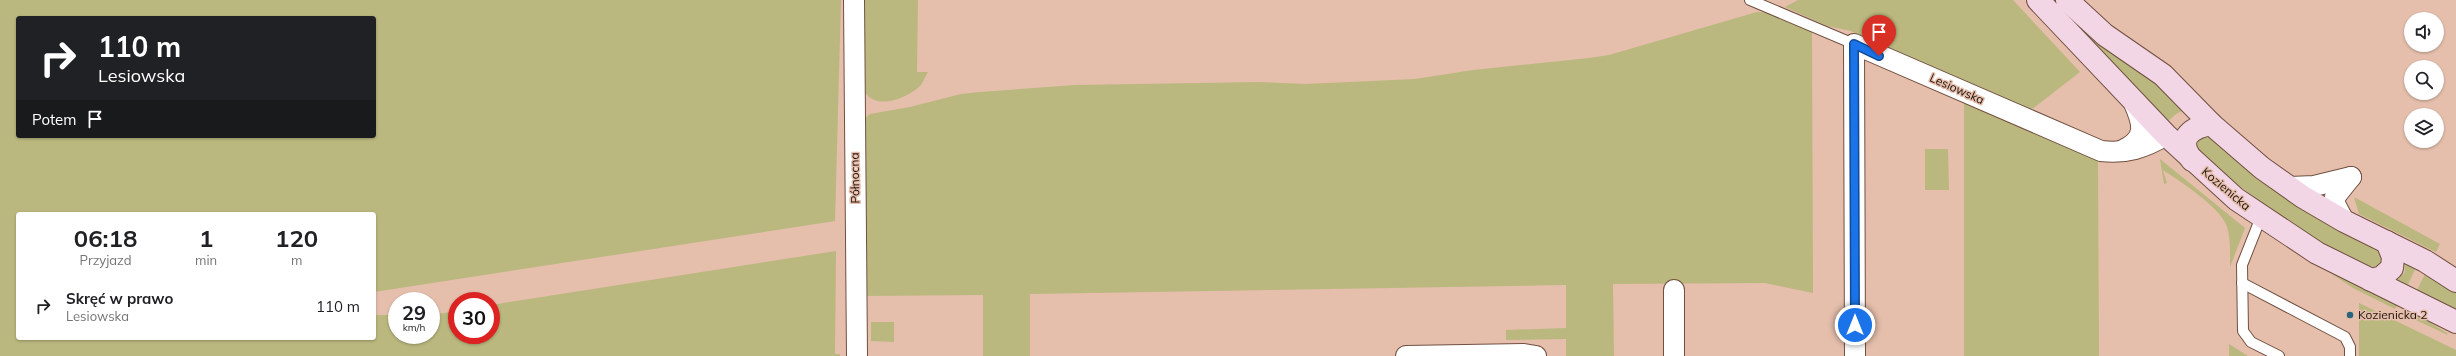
<!DOCTYPE html>
<html lang="pl">
<head>
<meta charset="utf-8">
<style>
	body { margin:0; font-family:Mulish,sans-serif; background:#f2f2f2; color:#202124; height:100vh; display:flex; flex-direction:column; font-size:15px; white-space:nowrap }
	* { box-sizing:border-box; margin:0 }
	p { font-size:13px; color:#757577 }
	.icon { flex:none; width:22px; height:22px; fill:none; stroke:currentColor; stroke-width:2; stroke-linecap:round; stroke-linejoin:round }
	.map { position:relative; flex:1; overflow:hidden }
	.panel { position:absolute; left:16px; top:212px; width:360px; height:128px; display:flex; flex-direction:column; background:#fff; border-radius:4px; box-shadow:0 1px 3px #0004 }
	.panel>* { flex:none }
	.top-card { position:absolute; left:16px; top:16px; width:360px; height:122px; border-radius:4px; box-shadow:0 1px 3px #0004; background:#202124; color:#fff; overflow:hidden }
	.tools { position:absolute; left:2404px; top:12px; display:grid; gap:8px }
	.tools a { display:grid; place-items:center; width:40px; height:40px; border-radius:50%; background:#fff; box-shadow:0 1px 3px #0004; font-size:20px }
	.speed { position:absolute; left:388px; top:292px; display:flex; gap:8px; font-size:20px; font-weight:700; text-align:center }
	.speed>* { display:grid; place-content:center; width:52px; height:52px; border-radius:50%; background:#fff; box-shadow:0 1px 3px #0004; line-height:1 }
	.speed small { font-size:10px; font-weight:400 }
	.speed .limit { border:6px solid #d22; background:#fff; color:#111 }
	.pin { position:absolute; display:grid; place-items:center; width:34px; height:34px; color:#fff; margin:-41px -17px; border-radius:50% 50% 50% 0; rotate:-45deg; box-shadow:0 0 4px #0007 }
	.pin .icon { rotate:45deg }
	.me { position:absolute; width:44px; margin:-22px; rotate:0deg; stroke-linejoin:round; filter:drop-shadow(0 0 3px #0008) }
	.turn { display:flex; align-items:center; gap:14px; height:84px; padding:0 16px; font-size:18px }
	.turn .icon { width:52px; height:52px; stroke-width:2.5 }
	.turn b { display:block; font-size:28px; line-height:34px }
	.then { display:flex; align-items:center; height:38px; padding:0 16px; background:#0003; gap:8px; font-size:15px }
	.eta { display:flex; justify-content:space-evenly; align-items:center; height:68px; text-align:center }
	.eta b { font-size:24px; font-weight:700; line-height:28px }
	ul { padding:0; list-style:none }
	li { display:flex; align-items:center; gap:12px; height:52px; padding:0 16px }
	li div { flex:1 }
	li b { display:block; font-size:15px }
	li em { font-style:normal }
	.map>svg:first-child { display:block }
	.green { fill:#bab87e; fill-rule:evenodd }
	.lines { fill:none; stroke-linecap:round; stroke-linejoin:round }
	.service-casing { stroke:#725041; stroke-width:12 }
	.minor-casing { stroke:#725041; stroke-width:22 }
	.secondary-casing { stroke:#725041; stroke-width:24 }
	.service { stroke:#fff; stroke-width:10 }
	.minor { stroke:#fff; stroke-width:20 }
	.secondary { stroke:#f2d6e6; stroke-width:22 }
	.route-casing { stroke:#114b97; stroke-width:10 }
	.route { stroke:#1a73e8; stroke-width:7 }
	.poi-dot { fill:#28657c; stroke:#e5beac; stroke-width:1.5 }
	.labels { text-anchor:middle; stroke-width:3; stroke-linejoin:round; paint-order:stroke }
	.street-label { font-size:12px; fill:#1f120b; stroke:#e5beac }
	.poi-label { font-size:12px; fill:#1f120b; stroke:#e5beac; text-anchor:start }
</style>
</head>
<body>
<div class="map">
<svg width="2456" height="356" viewBox="0 0 2456 356">
	<rect width="100%" height="100%" fill="#e5beac"/>
	<!-- green -->
	<g class="green">
		<path d="M0,0H841L835,221L374,292V214H18V338H374V311L376,315H397V335H431V315L457,311V335H491V305L836,251L835,354H840V356H0ZM18,18H374V136H18Z"/>
		<path d="M863,0H918L917,72H928C925,77 923,83 920,86C906,99 874,112 863,89Z"/>
		<polygon points="1798,0 2013,0 2080,72 2027,113 1851,31 1827,26 1785,7"/>
		<polygon points="1757,12 1769,13 1812,31 1813,293 1765,283 1613,284 1614,356 1566,356 1566,339 1506,340 1506,330 1566,328 1566,285 1030,294 1030,356 983,356 983,295 865,296 864,119 870,114 910,107 961,94 980,92 1075,85 1260,82 1306,84 1415,79 1473,70 1589,58 1609,55"/>
		<polygon points="2093,40 2149,76 2184,110 2176,114 2167,122 2091,42"/>
		<polygon points="1964,103 2098,159 2099,356 1964,356"/>
		<path d="M2210,134L2378,248C2406,314 2235,183 2225,175C2214,167 2206,157 2196,148V137Z"/>
		<polygon points="1925,149 1948,149 1949,190 1925,190"/>
		<path d="M2160,159L2245,228L2230,267C2230,253 2231,237 2226,224C2217,205 2181,182 2163,170L2167,183L2164,184Z"/>
		<polygon points="2354,197 2440,244 2436,252 2359,214"/>
		<polygon points="2404,261 2416,267 2407,287 2395,282 2405,272"/>
		<polygon points="2317,264 2398,304 2395,309 2353,288"/>
		<polygon points="2426,272 2456,292 2456,310 2416,292"/>
		<polygon points="2359,303 2456,350 2456,356 2359,356"/>
		<polygon points="2408,309 2447,333 2448,335 2405,315"/>
		<polygon points="871,322 894,322 894,342 871,341"/>
		<polygon points="2229,344 2248,356 2229,356"/>
	</g>
	<g class="lines">
		<!-- service casing -->
		<g class="service-casing">
			<g id="service">
				<polyline points="1750,0 1854,44"/>
				<polyline points="2261,217 2242,265 2243,331 2251,342 2279,356"/>
				<polyline points="2242,283 2345,337 2350,347 2350,356"/>
			</g>
		</g>
		<!-- minor casing -->
		<g class="minor-casing">
			<g id="minor">
				<polyline points="854,0 857,356"/>
				<path d="M2123,150C2148,138 2143,123 2133,101"/>
				<polyline points="2290,187 2314,186 2351,177"/>
				<polyline points="2344,221 2335,204 2335,197 2351,177"/>
				<polyline points="1674,290 1674,356"/>
				<polyline points="1406,356 1524,354 1536,356"/>
				<path d="M1855,356L1854,44L2101,151C2126,154 2145,148 2166,135"/>
			</g>
		</g>
		<!-- secondary casing -->
		<g class="secondary-casing">
			<g id="secondary">
				<polyline points="2038,0 2166,135 2236,199 2317,253 2456,322"/>
				<polyline points="2067,0 2105,35 2163,75 2211,124 2262,168 2303,197 2344,221 2425,261 2456,281"/>
				<path d="M2192,160C2176,139 2190,128 2211,124"/>
				<polyline points="2371,280 2382,277 2392,268 2393,257 2387,242"/>
			</g>
		</g>
		<!-- service -->
		<use href="#service" class="service"/>
		<!-- minor -->
		<use href="#minor" class="minor"/>
		<!-- secondary -->
		<use href="#secondary" class="secondary"/>
	</g>
	<g class="lines">
		<!-- route casing -->
		<g class="route-casing">
			<polyline id="route" points="1855,325 1854,44 1879,56"/>
		</g>
		<!-- route -->
		<use href="#route" class="route"/>
	</g>
	<!-- markers -->
	<circle class="poi-dot" cx="2350" cy="315" r="4"/>
	<g class="labels">
		<!-- street labels -->
		<g class="street-label">
			<text transform="translate(1957 89) rotate(24)" y="4">Lesiowska</text>
			<text transform="translate(855 178) rotate(-91)" y="4">Północna</text>
			<text transform="translate(2226 189) rotate(40)" y="4">Kozienicka</text>
		</g>
		<!-- poi labels -->
		<g class="poi-label">
			<text x="2358" y="319">Kozienicka 2</text>
		</g>
	</g>
</svg>
<div class="tools">
<a><svg class="icon" aria-label="sound" viewBox="0 0 24 24"><path d="M4 9h4l5-4v14l-5-4H4zM17 9q2 3 0 6"/></svg></a>
<a><svg class="icon" aria-label="search" viewBox="0 0 24 24"><circle cx="10" cy="10" r="6"/><path d="M15 15l6 6"/></svg></a>
<a><svg class="icon" aria-label="layers" viewBox="0 0 24 24"><path d="M12 4l9 5-9 5-9-5zM3 14l9 5 9-5"/></svg></a>
</div>
<div class="speed"><div>29<small>km/h</small></div><div class="limit">30</div></div>
<div class="pin" style="left:1879px;top:56px;background:#d93025"><svg class="icon" aria-label="arrive" viewBox="0 0 24 24"><path d="M6 21V4h12l-3 4 3 4H6"/></svg></div>
<svg class="me" style="left:1855px;top:325px" viewBox="-20 -20 40 40"><circle r="17" fill="#1a73e8" stroke="#fff" stroke-width="3"/><path d="M0-11L8 9 0 5-8 9z" fill="#fff"/></svg>
<div class="top-card">
<div class="turn"><svg class="icon" aria-label="right" viewBox="0 0 24 24"><path d="M7 20v-9h11M14 6l5 5-5 5"/></svg><div><b>110 m</b>Lesiowska</div></div>
<div class="then">Potem<svg class="icon" aria-label="arrive" viewBox="0 0 24 24"><path d="M6 21V4h12l-3 4 3 4H6"/></svg></div>
</div>
<section class="panel">
<div class="eta">
<div><b>06:18</b><p>Przyjazd</p></div>
<div><b>1</b><p>min</p></div>
<div><b>120</b><p>m</p></div>
</div>
<ul>
<li><svg class="icon" aria-label="right" viewBox="0 0 24 24"><path d="M7 20v-9h11M14 6l5 5-5 5"/></svg><div><b>Skręć w prawo</b><p>Lesiowska</p></div><em>110 m</em></li>
</ul>
</section>
</div>
</body>
</html>
